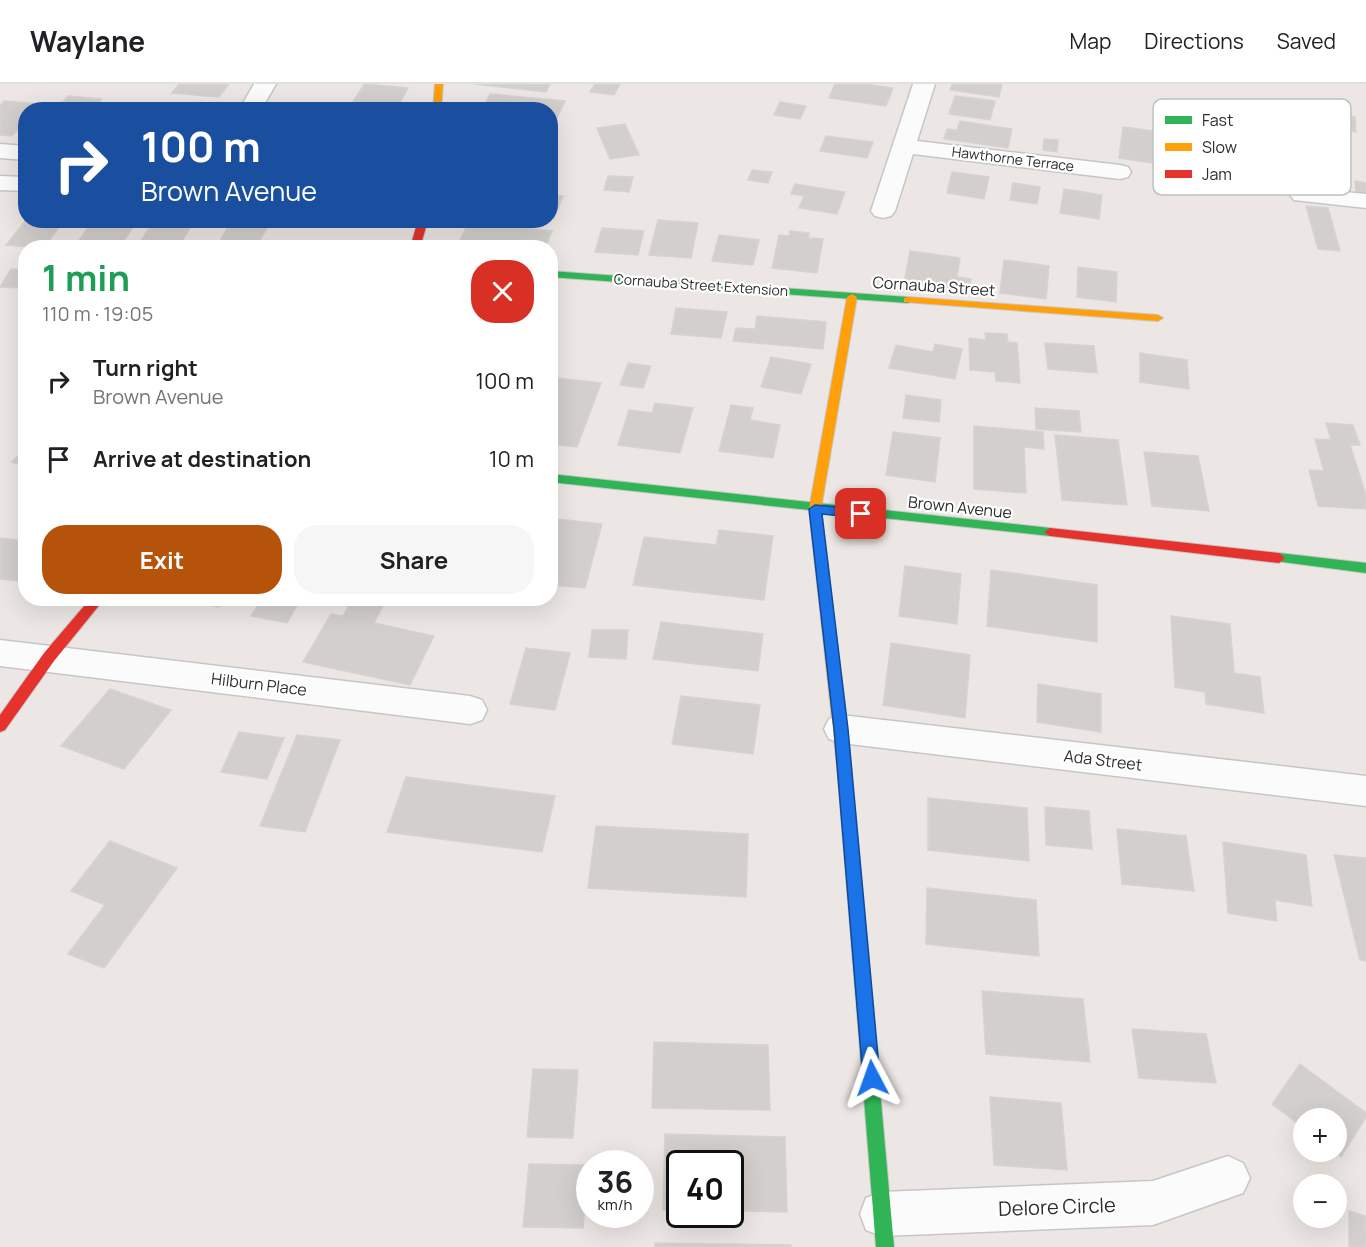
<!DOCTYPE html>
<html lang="en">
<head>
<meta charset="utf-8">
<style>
	body { margin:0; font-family:Manrope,sans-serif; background:#f6f6f6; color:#202124; height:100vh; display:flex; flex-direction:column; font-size:22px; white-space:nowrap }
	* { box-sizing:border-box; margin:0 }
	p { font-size:20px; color:#757577 }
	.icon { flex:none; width:33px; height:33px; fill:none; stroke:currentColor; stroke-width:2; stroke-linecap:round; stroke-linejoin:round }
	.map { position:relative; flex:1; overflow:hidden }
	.panel { position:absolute; left:18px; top:156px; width:540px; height:366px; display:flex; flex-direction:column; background:#fff; border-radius:24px; box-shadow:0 6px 24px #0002 }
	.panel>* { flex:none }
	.top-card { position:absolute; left:18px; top:18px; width:540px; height:126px; border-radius:24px; box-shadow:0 6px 24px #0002; background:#1a4fa0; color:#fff; overflow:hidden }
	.tools { position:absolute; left:1293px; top:1024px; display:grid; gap:12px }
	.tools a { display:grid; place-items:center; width:54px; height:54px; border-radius:50%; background:#fff; box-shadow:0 6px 24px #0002; font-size:30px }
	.speed { position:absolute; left:576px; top:1066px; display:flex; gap:12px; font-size:30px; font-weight:700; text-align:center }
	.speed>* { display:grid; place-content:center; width:78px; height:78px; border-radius:50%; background:#fff; box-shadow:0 6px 24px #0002; line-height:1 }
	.speed small { font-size:15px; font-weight:400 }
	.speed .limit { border:3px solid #111; border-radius:9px; background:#fff; color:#111 }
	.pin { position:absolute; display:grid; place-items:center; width:51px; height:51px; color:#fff; margin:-26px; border-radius:12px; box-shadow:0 3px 9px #0006 }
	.me { position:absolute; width:66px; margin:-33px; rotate:356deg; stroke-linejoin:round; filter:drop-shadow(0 0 4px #0008) }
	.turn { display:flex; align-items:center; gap:21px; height:126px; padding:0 24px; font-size:27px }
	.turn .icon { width:78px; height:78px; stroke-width:2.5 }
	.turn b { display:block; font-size:42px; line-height:51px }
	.round { display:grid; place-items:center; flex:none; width:63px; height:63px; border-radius:24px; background:#f6f6f6 }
	.overview { display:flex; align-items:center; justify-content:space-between; height:102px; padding:0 24px }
	h1 { font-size:36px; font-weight:700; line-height:45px; color:#1e9e55 }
	.cta { display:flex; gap:12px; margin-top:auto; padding:12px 24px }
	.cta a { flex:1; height:69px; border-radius:24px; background:#b45309; color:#fff; font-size:24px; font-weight:700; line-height:69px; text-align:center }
	.cta a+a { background:#f6f6f6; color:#202124 }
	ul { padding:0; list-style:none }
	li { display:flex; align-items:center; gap:18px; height:78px; padding:0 24px }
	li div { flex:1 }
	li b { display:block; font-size:22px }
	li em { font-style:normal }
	header { display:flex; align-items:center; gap:36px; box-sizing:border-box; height:84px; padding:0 30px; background:#fff; border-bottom:2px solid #e0e0e0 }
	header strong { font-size:28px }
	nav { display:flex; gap:33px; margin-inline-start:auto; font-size:21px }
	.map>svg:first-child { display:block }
	.building { fill:#d3cfcd; stroke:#d7d3d0; stroke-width:1.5 }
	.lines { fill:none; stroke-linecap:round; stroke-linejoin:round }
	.street-casing { stroke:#c7c6c6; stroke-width:3 }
	.fast-casing { stroke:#c7c6c6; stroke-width:2 }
	.slow-casing { stroke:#c7c6c6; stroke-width:2 }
	.jam-casing { stroke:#c7c6c6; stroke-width:2 }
	.street { fill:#fcfbfb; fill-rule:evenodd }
	.fast { fill:#30b455; fill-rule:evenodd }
	.slow { fill:#ff9f0a; fill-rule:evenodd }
	.jam { fill:#e5322d; fill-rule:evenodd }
	.route { fill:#1a73e8; stroke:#114b97; stroke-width:1.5 }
	.labels { text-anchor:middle; stroke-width:4.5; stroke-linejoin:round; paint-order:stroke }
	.far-street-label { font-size:14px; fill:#2d2d2d; stroke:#fff }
	.street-label { font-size:16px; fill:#2d2d2d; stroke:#fff }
	.near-street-label { font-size:20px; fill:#2d2d2d; stroke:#fff }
	.key { fill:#fff; stroke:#c0c0c0; stroke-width:1.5 }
	.key-label { font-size:16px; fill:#2d2d2d }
</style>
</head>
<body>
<header>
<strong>Waylane</strong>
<nav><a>Map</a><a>Directions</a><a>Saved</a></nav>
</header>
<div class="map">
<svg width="1366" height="1163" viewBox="0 0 1366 1163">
	<rect width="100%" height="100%" fill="#ece7e4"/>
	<!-- building -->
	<g class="building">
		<polygon points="179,0 229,0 219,13 172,9"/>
		<polygon points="364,0 408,4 398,22 353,18"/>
		<polygon points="475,0 550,0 546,8"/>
		<polygon points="595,0 620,0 614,11 590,8"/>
		<polygon points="835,0 866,0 893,4 886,22 829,14"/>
		<polygon points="952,0 1002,0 999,13 950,6"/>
		<polygon points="490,10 565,17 557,34 550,34 550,26 482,26"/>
		<polygon points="68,12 102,15 92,26 56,26"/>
		<polygon points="955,12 995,17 990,36 949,30"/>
		<polygon points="4,17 40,20 36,26 26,26 26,37 12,52 0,51 0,22"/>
		<polygon points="780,18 806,22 800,35 774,31"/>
		<polygon points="113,21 148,25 109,26"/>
		<polygon points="1327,29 1355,33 1356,48 1327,44"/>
		<polygon points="960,37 1012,45 1008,64 944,55 947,45 957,46"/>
		<polygon points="625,40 639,71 610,75 597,44"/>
		<polygon points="1123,43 1154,47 1152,79 1119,74"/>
		<polygon points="826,52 873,58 867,74 820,67"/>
		<polygon points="1044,55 1058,56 1057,68 1043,66"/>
		<polygon points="752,86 772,88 768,99 748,96"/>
		<polygon points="952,88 989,93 984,115 947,109"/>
		<polygon points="608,92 633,93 629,108 604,106"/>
		<polygon points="1355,97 1366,99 1366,112 1356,111"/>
		<polygon points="1013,99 1040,103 1037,120 1010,116"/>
		<polygon points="795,100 845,108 837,130 799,124 804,112 791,110"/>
		<polygon points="1064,105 1102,111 1099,135 1060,129"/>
		<polygon points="550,111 563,112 554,134 550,134"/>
		<polygon points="1306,122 1328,124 1340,167 1318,165"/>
		<polygon points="26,136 64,136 44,164 6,161"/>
		<polygon points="93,136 126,136 137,137 119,164 74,164"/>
		<polygon points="154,136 185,136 194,137 178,164 138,162"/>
		<polygon points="658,136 698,139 691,174 649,171"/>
		<polygon points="230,139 268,142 256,164 216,164"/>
		<polygon points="468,139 552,147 545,164 457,163"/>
		<polygon points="602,144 644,147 638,171 595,168"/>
		<polygon points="790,147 809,149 808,154 823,155 817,189 772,184 779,151 789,152"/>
		<polygon points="719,151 759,156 753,181 712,177"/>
		<polygon points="910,167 960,174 957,193 971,195 969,208 904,199"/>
		<polygon points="1004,176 1049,182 1046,215 1000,209"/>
		<polygon points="1078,183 1117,188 1116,218 1077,213"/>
		<polygon points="11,185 26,186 26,198 21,204 0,203"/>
		<polygon points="676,224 727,228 721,254 671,250"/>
		<polygon points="757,232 826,238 823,265 733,257 736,244 755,245"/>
		<polygon points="985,249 1007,250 1008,258 1017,259 1020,299 996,297 995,288 970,286 969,254 986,256"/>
		<polygon points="1045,259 1094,262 1097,289 1048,285"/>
		<polygon points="935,260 962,265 955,295 889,284 896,261 933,268"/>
		<polygon points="1140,269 1187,276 1189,305 1140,298"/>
		<polygon points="771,273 811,280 801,310 761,303"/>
		<polygon points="628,279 651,282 643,304 620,301"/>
		<polygon points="557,294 601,299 577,363 550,360 550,311"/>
		<polygon points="906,311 941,316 939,338 903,334"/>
		<polygon points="655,319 693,324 680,369 618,361 629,326 652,329"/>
		<polygon points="731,321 753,324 750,336 780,341 773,374 719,367"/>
		<polygon points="1035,324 1079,327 1081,348 1036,345"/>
		<polygon points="1326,339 1353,341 1360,361 1350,361 1366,411 1366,425 1318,422 1309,386 1324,387 1315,355 1331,356"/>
		<polygon points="974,342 1043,348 1044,365 1024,363 1026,409 974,405"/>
		<polygon points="893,348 940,354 935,398 886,391"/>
		<polygon points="1055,351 1118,356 1127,421 1062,416"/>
		<polygon points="25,364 26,382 12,378"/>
		<polygon points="1144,368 1198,372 1209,427 1152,422"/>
		<polygon points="557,435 602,440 585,504 550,501 550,457"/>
		<polygon points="719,446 773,452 764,516 633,501 644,453 716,461"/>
		<polygon points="0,454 26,457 26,486 19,497 0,495"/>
		<polygon points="905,482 961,490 957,540 899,532"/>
		<polygon points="991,486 1097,501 1097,558 987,542"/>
		<polygon points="178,514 224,514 219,523"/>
		<polygon points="262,514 301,514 287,539 251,532"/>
		<polygon points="353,514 387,514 374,539 434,552 410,601 303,578 331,530 343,532"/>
		<polygon points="1171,532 1230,540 1234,589 1260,593 1264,629 1206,620 1205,608 1175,603"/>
		<polygon points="661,538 763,550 758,587 653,575"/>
		<polygon points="592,546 628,546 626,575 589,573"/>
		<polygon points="891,559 970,571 965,634 883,621"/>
		<polygon points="526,564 570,569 555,626 510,620"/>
		<polygon points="1038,600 1101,610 1101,648 1037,638"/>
		<polygon points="110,605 171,626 124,685 61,662"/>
		<polygon points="681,612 760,621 753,670 672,660"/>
		<polygon points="239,648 284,654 267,695 221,688"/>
		<polygon points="297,651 340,656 305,748 260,742"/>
		<polygon points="406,693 555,712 542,768 387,748"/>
		<polygon points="928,714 1027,724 1029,777 928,766"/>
		<polygon points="1045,723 1089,727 1092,765 1046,761"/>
		<polygon points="596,742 748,750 746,813 588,804"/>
		<polygon points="1117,745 1186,752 1194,807 1122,800"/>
		<polygon points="110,757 177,784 104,884 68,870 105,821 71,807"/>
		<polygon points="1223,758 1306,771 1312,822 1275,816 1277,837 1228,829"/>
		<polygon points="1334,771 1366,774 1366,877 1360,876"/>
		<polygon points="927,804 1036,816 1039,872 926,860"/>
		<polygon points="982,907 1083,915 1090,978 986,970"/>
		<polygon points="1132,945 1206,950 1216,999 1139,994"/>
		<polygon points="654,958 768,961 770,1026 652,1024"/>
		<polygon points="1300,980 1366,1029 1366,1033 1341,1073 1335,1068 1336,1035 1304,1035 1304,1044 1272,1020"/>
		<polygon points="533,985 578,986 573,1054 527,1053"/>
		<polygon points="990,1013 1061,1019 1067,1086 994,1081"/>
		<polygon points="665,1050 785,1053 787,1128 730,1127 730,1080 680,1080 680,1126 663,1126"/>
		<polygon points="529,1080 588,1081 583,1144 523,1143"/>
		<polygon points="1349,1127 1366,1132 1366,1163 1349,1163"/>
		<polygon points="655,1159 791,1161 791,1163 655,1163"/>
	</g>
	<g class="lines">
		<!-- street casing -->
		<g class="street-casing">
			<g id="street">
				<polygon points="254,0 276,0 261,26 239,26"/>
				<polygon points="913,0 935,0 917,57 1120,81 1128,83 1131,88 1128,93 1120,95 913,70 895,127 891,132 883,134 875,132 871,127"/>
				<polygon points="0,60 26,62 26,76 0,74"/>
				<polygon points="0,92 26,93 26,107 0,106"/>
				<polygon points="1302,104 1366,110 1366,124 1294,116 1290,111 1294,106"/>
				<polygon points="0,556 470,612 482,616 487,626 482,636 470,640 0,582"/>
				<polygon points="841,631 1366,692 1366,722 841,659 829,655 824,645 829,635"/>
				<polygon points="1228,1072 1243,1079 1250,1094 1243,1109 1153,1141 882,1152 866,1146 860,1130 866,1114 882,1108 1153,1097"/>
			</g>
		</g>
		<!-- fast casing -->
		<g class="fast-casing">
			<g id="fast">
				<polygon points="550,187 908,213 913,216 908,219 550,193"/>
				<polygon points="550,390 1050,444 1056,448 1050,452 550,398"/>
				<polygon points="1279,469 1366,479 1366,489 1275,477 1273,474 1275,471"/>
				<polygon points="844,675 849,677 851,681 894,1163 876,1163 837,681 839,677"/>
			</g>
		</g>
		<!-- slow casing -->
		<g class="slow-casing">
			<g id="slow">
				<polygon points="435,0 443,0 441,26 433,26"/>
				<polygon points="852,210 857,213 821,425 851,681 849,685 844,687 839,685 837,681 809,425 847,213"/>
				<polygon points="908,213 1158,231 1163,234 1158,237 904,218 904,214"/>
			</g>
		</g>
		<!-- jam casing -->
		<g class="jam-casing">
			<g id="jam">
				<polygon points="418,136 428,136 420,164 410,164"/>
				<polygon points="1050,444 1279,469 1285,474 1279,479 1050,452 1044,448"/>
				<polygon points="91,514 105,514 54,577 5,646 0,648 0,631 44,569"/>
			</g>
		</g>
		<!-- street -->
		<use href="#street" class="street"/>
		<!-- fast -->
		<use href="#fast" class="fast"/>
		<!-- slow -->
		<use href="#slow" class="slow"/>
		<!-- jam -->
		<use href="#jam" class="jam"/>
	</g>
	<!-- route -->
	<polygon class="route" points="815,421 861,425 867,430 861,434 822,430 848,645 880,994 878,1000 872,1002 866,1000 863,994 834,645 809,425"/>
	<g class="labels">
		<!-- far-street labels -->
		<g class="far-street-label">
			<text transform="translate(1013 75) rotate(7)" y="5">Hawthorne Terrace</text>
			<text transform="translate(701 201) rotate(4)" y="5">Cornauba Street Extension</text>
		</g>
		<!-- street labels -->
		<g class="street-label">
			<text transform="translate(934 202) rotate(4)" y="6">Cornauba Street</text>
			<text transform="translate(960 423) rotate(6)" y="6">Brown Avenue</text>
			<text transform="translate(259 600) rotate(7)" y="6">Hilburn Place</text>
			<text transform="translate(1103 676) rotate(7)" y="6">Ada Street</text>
		</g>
		<!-- near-street labels -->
		<g class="near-street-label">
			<text transform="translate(1057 1123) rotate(-2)" y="7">Delore Circle</text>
		</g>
	</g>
	<!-- legend -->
	<rect x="1153" y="15" width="198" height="96" rx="9" class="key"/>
	<rect x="1165" y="32" width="27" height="8" fill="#30b455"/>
	<rect x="1165" y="59" width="27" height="8" fill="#ff9f0a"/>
	<rect x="1165" y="86" width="27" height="8" fill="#e5322d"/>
	<g class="key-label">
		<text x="1202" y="42">Fast</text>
		<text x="1202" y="69">Slow</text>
		<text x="1202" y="96">Jam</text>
	</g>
</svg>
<div class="tools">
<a>+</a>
<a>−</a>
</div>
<div class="speed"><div>36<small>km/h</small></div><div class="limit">40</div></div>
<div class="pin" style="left:861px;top:430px;background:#d93025"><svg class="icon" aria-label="arrive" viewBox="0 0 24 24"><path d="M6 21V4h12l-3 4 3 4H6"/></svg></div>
<svg class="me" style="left:872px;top:994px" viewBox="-20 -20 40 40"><path d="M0-17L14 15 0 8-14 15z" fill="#1a73e8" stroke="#fff" stroke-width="4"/></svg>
<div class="top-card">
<div class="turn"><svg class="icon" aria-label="right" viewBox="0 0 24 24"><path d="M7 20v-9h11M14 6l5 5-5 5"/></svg><div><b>100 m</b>Brown Avenue</div></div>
</div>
<section class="panel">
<div class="overview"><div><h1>1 min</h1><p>110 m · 19:05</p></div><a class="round" style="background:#d93025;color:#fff"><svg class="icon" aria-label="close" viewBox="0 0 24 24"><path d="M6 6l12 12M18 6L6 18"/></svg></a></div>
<ul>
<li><svg class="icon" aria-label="right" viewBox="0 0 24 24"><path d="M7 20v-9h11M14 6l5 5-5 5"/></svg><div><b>Turn right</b><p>Brown Avenue</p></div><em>100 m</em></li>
<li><svg class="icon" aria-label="arrive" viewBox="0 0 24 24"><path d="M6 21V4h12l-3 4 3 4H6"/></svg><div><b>Arrive at destination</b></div><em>10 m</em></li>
</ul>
<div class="cta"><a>Exit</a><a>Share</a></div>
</section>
</div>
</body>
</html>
